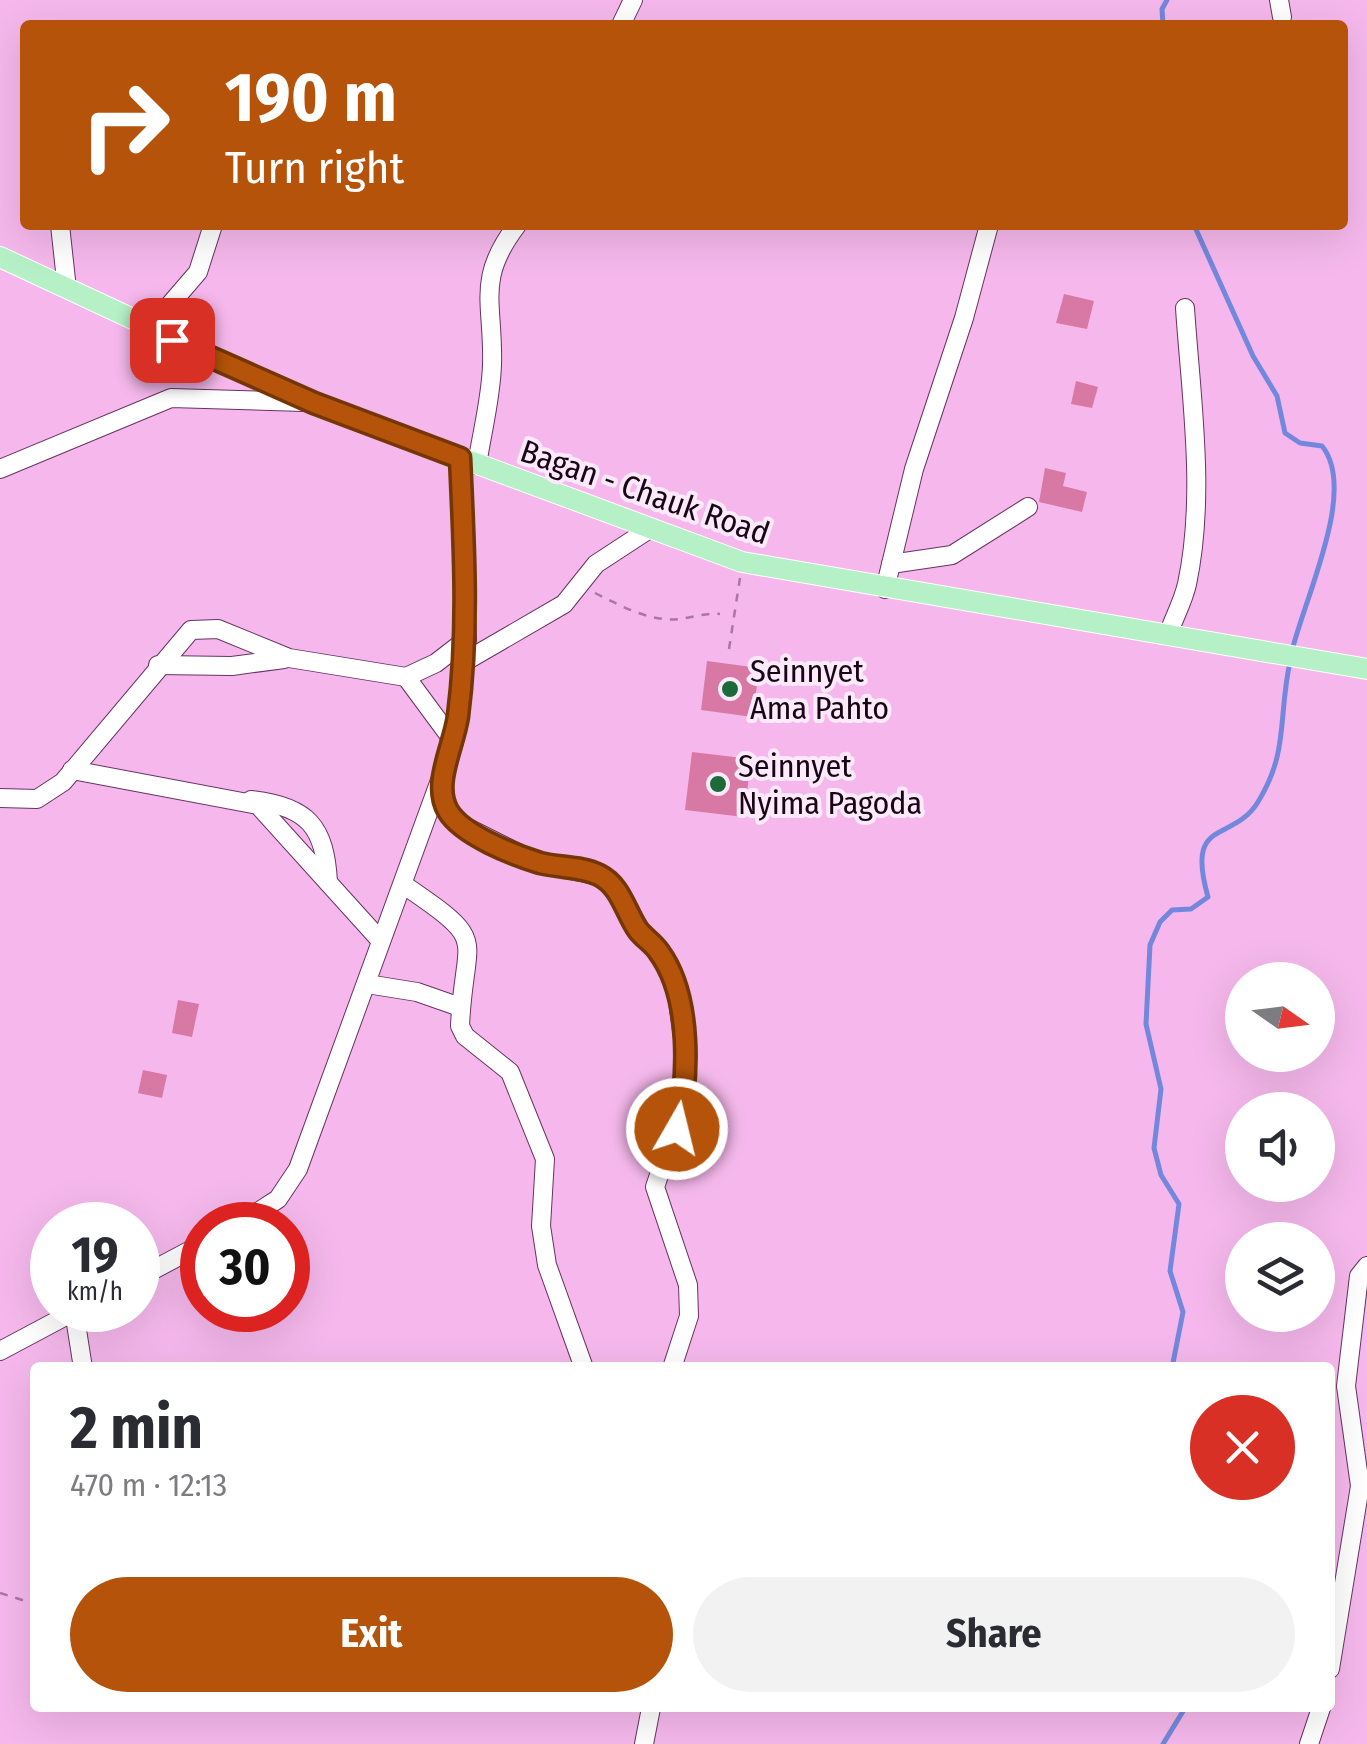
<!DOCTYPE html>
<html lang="en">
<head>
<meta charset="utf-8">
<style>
	body { margin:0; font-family:"Fira Sans Condensed",sans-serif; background:#f2f2f3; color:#2b2b33; height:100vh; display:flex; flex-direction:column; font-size:38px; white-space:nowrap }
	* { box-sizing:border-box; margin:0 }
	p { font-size:32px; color:#7c7c81 }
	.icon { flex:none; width:55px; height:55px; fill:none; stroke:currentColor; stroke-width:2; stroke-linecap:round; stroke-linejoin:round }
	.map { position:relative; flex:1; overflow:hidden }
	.details { position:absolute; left:30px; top:1362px; width:1305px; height:350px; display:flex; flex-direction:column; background:#fff; border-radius:10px; box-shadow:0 10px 40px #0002 }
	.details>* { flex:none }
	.top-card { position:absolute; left:20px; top:20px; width:1328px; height:210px; border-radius:10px; box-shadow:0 10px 40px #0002; background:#b45309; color:#fff; overflow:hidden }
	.needle { width:65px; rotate:104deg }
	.buttons { position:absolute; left:1225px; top:962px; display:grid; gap:20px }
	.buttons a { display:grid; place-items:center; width:110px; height:110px; border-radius:50%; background:#fff; box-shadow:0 10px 40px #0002; font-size:50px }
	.speed { position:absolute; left:30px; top:1202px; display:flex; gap:20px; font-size:50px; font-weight:700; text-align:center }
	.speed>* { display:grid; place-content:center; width:130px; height:130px; border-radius:50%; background:#fff; box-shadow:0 10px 40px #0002; line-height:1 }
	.speed small { font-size:25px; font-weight:400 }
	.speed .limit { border:15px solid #d22; background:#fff; color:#111 }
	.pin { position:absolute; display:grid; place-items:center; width:85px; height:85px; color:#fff; margin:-42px; border-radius:20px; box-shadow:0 5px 15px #0006 }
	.me { position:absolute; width:110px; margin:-55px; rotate:8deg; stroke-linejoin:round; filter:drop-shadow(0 0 8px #0008) }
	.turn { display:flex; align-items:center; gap:35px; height:210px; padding:0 40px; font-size:45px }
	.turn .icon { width:130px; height:130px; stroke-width:2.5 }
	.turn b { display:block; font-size:70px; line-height:85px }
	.round { display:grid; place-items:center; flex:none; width:105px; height:105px; border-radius:52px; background:#f2f2f3 }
	.head { display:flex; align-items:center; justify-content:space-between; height:170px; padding:0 40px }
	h1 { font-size:60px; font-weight:700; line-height:75px }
	.primary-button { display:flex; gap:20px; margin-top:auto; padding:20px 40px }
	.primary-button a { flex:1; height:115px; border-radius:60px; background:#b45309; color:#fff; font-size:40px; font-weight:700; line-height:115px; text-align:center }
	.primary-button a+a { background:#f2f2f3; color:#2b2b33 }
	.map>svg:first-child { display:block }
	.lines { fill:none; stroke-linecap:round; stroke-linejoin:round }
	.stream { stroke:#7388dc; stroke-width:5 }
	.building { fill:#d779a4 }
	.minor-casing { stroke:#673361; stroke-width:20 }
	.major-casing { stroke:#fff; stroke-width:22 }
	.path { stroke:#a878a0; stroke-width:2.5; stroke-dasharray:8 8; stroke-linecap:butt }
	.minor { stroke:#fff; stroke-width:18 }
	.major { stroke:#b6f0c7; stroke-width:20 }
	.route-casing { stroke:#753606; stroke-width:25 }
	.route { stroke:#b45309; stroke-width:18 }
	.poi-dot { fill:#1c6a3a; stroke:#fce9f9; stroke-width:4 }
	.labels { text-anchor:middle; stroke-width:8; stroke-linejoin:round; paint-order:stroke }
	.street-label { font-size:32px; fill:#1a0517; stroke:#fce9f9 }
	.poi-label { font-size:32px; fill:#1a0517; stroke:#fce9f9; text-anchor:start }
</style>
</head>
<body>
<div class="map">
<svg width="1367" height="1744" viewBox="0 0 1367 1744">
	<rect width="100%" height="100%" fill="#f6b8ec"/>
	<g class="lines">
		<!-- stream -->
		<g class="stream">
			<polyline points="1163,25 1162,9 1167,0"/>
			<path d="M1194,225L1253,356L1277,396L1285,433L1300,443L1322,446C1358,490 1304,599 1292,651"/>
			<path d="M1172,1368L1183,1312L1170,1271L1179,1204L1161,1175L1154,1148L1161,1089L1146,1024L1150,945L1160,922L1172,910L1191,909L1208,897C1185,816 1232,844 1258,802C1289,752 1278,716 1290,662"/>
			<polyline points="1163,1744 1185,1708"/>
		</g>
	</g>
	<!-- building -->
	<g class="building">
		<polygon points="1064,294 1094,301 1087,329 1056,323"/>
		<polygon points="1076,381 1098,387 1092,408 1071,404"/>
		<polygon points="1045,468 1066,473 1063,486 1087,492 1082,512 1039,502"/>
		<polygon points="707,661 759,668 753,717 701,710"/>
		<polygon points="692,752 751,759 744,817 685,810"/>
		<polygon points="178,1000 199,1004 192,1037 172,1033"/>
		<polygon points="143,1070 167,1075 162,1098 138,1093"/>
	</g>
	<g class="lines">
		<!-- minor casing -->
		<g class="minor-casing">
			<g id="minor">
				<polyline points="1279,0 1282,17"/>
				<polyline points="621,25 633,0"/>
				<polyline points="60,225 67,289"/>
				<polyline points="149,329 198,272 213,225"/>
				<path d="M477,465C482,432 491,398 492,365C494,303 475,280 517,225"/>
				<polyline points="0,469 171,398 303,402"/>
				<polyline points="891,564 952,555 1028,507"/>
				<polyline points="885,589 914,469 964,318 989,225"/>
				<path d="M1168,635C1174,617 1183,602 1187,584C1206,495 1191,398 1185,308"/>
				<polyline points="464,662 564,604 596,564 648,530"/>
				<polyline points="158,665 232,666 284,659"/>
				<polyline points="406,677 454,742"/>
				<polyline points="72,770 258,805 380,940"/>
				<polyline points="440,785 447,810 458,823 538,863 604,877 618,892 639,931 660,952 676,987 684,1046 684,1101 655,1187 688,1285 689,1316 672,1368"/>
				<polyline points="0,798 37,799 63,782 191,630 218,629 289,658 406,677 436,663 467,639"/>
				<path d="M251,800C308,806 325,827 328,882"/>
				<path d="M404,885C492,945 464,932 460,1026L465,1036L510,1072L545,1159L541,1226L547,1265L584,1368"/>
				<polyline points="367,984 417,992 460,1007"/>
				<polyline points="238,1225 278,1199 298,1169 454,742 467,639 460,458"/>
				<polyline points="138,1278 202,1244"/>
				<polyline points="74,1311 83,1368"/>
				<polyline points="0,1351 77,1310"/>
				<polyline points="1330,1669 1360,1486 1346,1386 1359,1276 1367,1266"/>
				<polyline points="644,1744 651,1708"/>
				<polyline points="1309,1744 1321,1708"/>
			</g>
		</g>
		<!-- major casing -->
		<g class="major-casing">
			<polyline id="major" points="0,257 313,403 742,562 1367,669"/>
		</g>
		<!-- path -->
		<g class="path">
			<path d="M595,593C617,604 639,616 663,619C683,622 700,612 720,614"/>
			<polyline points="729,649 740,578"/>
			<polyline points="0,1593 35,1604"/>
		</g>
		<!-- minor -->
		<use href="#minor" class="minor"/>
		<!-- major -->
		<use href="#major" class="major"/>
	</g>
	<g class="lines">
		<!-- route casing -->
		<g class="route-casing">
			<path id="route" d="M172,340L314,403L460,458C464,545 469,630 458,716C454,746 432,784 448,811C462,835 514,855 540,863C559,868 581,866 599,875C621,886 625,911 638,930C644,938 653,943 659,952C692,997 689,1078 677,1129"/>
		</g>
		<!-- route -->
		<use href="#route" class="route"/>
	</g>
	<!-- markers -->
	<g class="poi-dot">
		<circle cx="730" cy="689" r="10"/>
		<circle cx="718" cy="784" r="10"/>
	</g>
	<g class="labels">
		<!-- street labels -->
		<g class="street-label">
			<text transform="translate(645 492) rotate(19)" y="11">Bagan - Chauk Road</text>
		</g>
		<!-- poi labels -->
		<g class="poi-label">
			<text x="750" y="682">Seinnyet<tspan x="750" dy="37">Ama Pahto</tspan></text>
			<text x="738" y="777">Seinnyet<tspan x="738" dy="37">Nyima Pagoda</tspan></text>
		</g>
	</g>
</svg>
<div class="buttons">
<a><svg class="needle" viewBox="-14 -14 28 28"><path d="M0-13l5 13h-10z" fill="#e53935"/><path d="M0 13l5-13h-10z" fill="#7c7c81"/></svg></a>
<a><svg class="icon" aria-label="sound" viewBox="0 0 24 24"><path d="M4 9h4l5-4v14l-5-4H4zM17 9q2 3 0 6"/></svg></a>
<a><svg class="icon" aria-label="layers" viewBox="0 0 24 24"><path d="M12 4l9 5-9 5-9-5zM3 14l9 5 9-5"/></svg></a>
</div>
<div class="speed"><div>19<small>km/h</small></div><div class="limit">30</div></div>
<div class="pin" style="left:172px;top:340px;background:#d93025"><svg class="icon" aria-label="arrive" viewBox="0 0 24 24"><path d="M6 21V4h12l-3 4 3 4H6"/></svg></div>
<svg class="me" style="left:677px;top:1129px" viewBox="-20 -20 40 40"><circle r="17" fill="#b45309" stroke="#fff" stroke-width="3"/><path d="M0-11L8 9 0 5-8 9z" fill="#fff"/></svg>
<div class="top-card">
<div class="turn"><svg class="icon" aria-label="right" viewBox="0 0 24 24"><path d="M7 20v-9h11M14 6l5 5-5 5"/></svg><div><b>190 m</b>Turn right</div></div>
</div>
<section class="details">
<div class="head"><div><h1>2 min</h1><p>470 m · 12:13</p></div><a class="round" style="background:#d93025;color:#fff"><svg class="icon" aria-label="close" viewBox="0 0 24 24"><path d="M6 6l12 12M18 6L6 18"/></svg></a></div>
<div class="primary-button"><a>Exit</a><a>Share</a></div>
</section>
</div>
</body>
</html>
